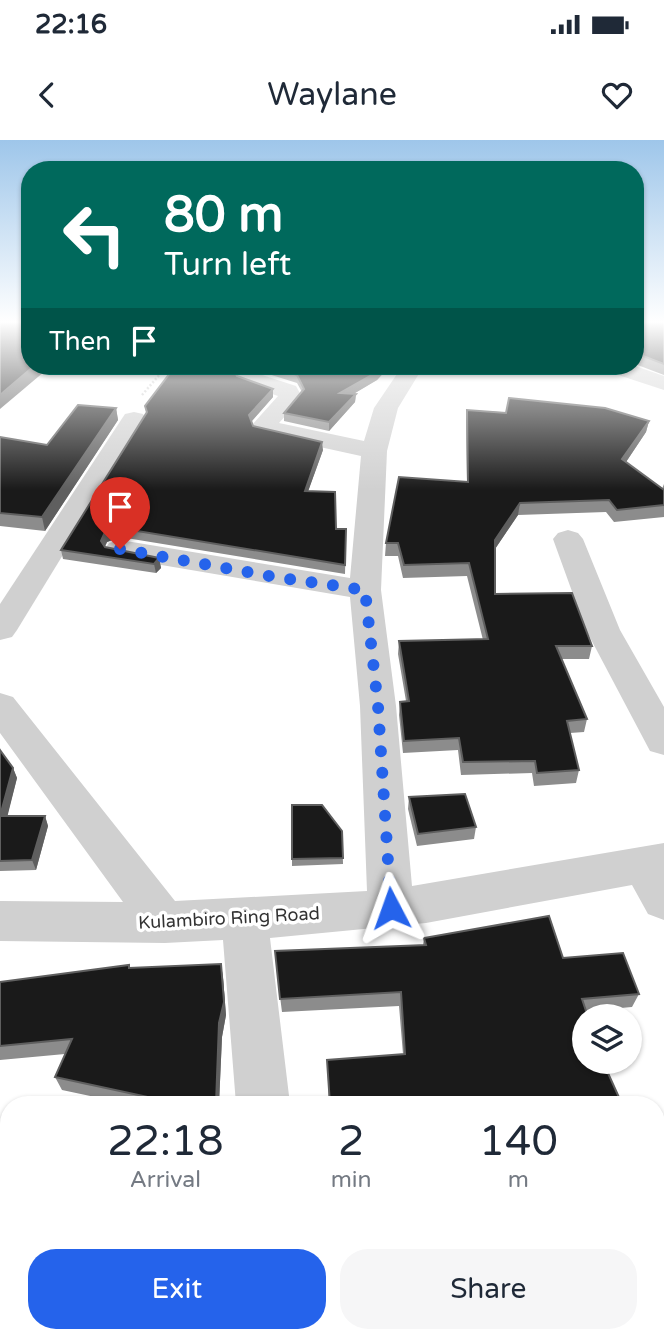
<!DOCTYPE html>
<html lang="en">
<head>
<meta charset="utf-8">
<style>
	body { margin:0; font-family:"Varela Round",sans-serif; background:#f6f6f7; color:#1f2937; height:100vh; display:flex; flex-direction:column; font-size:26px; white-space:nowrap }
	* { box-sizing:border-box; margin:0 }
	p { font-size:23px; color:#747a83 }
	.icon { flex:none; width:38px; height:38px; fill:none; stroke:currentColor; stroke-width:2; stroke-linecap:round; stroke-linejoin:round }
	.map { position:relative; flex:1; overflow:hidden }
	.panel { position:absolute; left:0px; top:956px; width:665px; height:247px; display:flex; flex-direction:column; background:#fff; border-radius:28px 28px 0 0; box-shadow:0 2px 5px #0004 }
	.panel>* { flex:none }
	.banner { position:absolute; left:21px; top:21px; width:623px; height:214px; border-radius:28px; box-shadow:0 2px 5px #0004; background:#00695c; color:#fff; overflow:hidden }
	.buttons { position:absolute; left:572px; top:864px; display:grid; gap:14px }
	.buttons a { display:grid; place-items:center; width:70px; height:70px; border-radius:50%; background:#fff; box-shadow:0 2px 5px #0004; font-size:35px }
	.pin { position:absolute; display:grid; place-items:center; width:60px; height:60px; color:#fff; margin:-72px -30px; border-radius:50% 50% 50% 0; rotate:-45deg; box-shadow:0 0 7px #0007 }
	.pin .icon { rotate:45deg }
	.me { position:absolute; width:77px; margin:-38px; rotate:356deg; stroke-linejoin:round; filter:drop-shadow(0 0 5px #0008) }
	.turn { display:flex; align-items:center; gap:24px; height:147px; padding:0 28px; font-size:32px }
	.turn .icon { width:91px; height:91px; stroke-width:2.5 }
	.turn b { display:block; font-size:49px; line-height:60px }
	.then { display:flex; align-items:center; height:66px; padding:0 28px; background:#0003; gap:14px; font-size:26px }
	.eta { display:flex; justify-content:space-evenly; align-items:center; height:119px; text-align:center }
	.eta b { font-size:42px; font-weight:600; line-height:49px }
	.action { display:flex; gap:14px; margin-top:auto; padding:14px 28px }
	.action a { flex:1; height:80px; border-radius:28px; background:#2563eb; color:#fff; font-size:28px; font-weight:600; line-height:80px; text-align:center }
	.action a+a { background:#f6f6f7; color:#1f2937 }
	.status { display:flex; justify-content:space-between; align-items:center; height:49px; padding:0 35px; background:#fff; direction:ltr }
	.status svg { height:19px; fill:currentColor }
	header { display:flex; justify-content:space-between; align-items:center; height:91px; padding:0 28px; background:#fff; font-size:32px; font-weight:600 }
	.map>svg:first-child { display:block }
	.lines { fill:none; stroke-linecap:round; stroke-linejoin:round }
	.path { stroke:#cdcdcd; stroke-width:2.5; stroke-dasharray:2 2; stroke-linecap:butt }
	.minor { fill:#d0d0d0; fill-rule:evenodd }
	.wall { fill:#8c8c8c }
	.shaded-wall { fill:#5f5f5f }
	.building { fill:#1a1a1a; stroke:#5f5f5f; stroke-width:2 }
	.route { stroke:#2563eb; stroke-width:12; stroke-dasharray:0 21.6 }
	.labels { text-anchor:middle; stroke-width:7; stroke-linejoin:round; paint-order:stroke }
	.street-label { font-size:18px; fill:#333; stroke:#fff }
</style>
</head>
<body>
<div class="status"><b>22:16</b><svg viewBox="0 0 49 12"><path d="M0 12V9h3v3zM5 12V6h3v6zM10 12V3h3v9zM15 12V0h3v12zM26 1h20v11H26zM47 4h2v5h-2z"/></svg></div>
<header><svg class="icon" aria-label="back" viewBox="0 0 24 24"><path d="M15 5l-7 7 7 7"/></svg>Waylane<svg class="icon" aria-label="heart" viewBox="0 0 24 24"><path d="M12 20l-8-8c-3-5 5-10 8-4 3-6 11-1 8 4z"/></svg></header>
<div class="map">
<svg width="664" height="1202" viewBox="0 0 664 1202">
	<rect width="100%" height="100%" fill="#fff"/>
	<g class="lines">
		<!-- path -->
		<polyline class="path" points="142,255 167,226"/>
		<!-- minor -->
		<g class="minor">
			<polygon points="238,226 260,226 259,234 296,246 302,257 279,283 364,301 374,268 397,234 387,226 414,226 420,232 398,268 387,311 381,450 396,566 412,746 664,703 664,780 648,774 632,745 426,783 270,798 290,964 236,964 223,800 165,803 0,801 0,761 123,762 0,593 0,553 13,557 175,761 367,751 360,566 350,457 120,418 109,415 105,409 109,403 120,400 350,438 361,316 256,293 252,285 278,256 240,243 237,238"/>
			<polygon points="603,226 635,226 664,236 664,250 606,231"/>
			<polygon points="134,272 143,274 146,279 17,490 12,497 0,500 0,464 125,274"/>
			<polygon points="568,390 578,393 583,399 620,490 664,567 664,615 650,611 586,490 553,399 558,393"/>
			<polygon points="253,1194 317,1194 319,1202 253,1202"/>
		</g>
	</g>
	<!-- wall -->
	<g class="wall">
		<polygon points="635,182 664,182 664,235 635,224"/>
		<polygon points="236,226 235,232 237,236 273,257 252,281 253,286 323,310 308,351 336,389 346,389 345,434 120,397 107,402 105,407 159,418 161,428 156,433 63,419 61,410 146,273 145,266 179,230"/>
		<polygon points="261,226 387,226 387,229 377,240 353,254 356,254 355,262 329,291 284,281 284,273 302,252 297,243 262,232"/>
		<polygon points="116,268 118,280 45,391 0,386 0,297 47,305"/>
		<polygon points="467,270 649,281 646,292 626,322 662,349 664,344 664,377 614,382 606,372 518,375 495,409 495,454 592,506 589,519 561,519 587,579 584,592 570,593 579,630 576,643 534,646 532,633 461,635 458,610 403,613 399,575 400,562 406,561 398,514 399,501 483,500 467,436 403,438 398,416 385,416 386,403 467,342 466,281"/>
		<polygon points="0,610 13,628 17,638 7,676 45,676 48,686 36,730 0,731"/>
		<polygon points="409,657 476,687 474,699 417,706 408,669"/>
		<polygon points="342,691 343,724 292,726 292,719"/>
		<polygon points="424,798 563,818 639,854 632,867 586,871 584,922 622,964 329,964 327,920 403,914 399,866 282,872 276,825 423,805"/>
		<polygon points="221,824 223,838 226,875 222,897 219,964 128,964 62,950 55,937 65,914 0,920 0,842 130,828"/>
		<polygon points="9,1117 9,1164 2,1158"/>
	</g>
	<!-- shaded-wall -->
	<g class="shaded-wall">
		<polygon points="34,226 51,226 0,269 0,255"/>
		<polygon points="383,226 387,226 387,229 377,240 340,262 340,253"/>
		<polygon points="273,249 273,257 250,283 249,275"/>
		<polygon points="356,254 355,262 329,291 329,282"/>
		<polygon points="116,268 118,280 45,391 42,377"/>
		<polygon points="649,281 646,292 620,331 622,319"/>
		<polygon points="322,302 323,310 305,360 305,351"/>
		<polygon points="520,363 518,375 493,412 495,400"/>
		<polygon points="119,388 120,397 107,402 103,410 101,401 105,392"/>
		<polygon points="159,418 161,428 156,433 154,424"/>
		<polygon points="13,628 17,638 5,686 0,676"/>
		<polygon points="45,676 48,686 36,730 32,720"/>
		<polygon points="221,824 223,838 226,875 222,897 219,964 216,964"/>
		<polygon points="197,1194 201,1194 200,1202 196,1202"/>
	</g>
	<!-- building -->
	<g class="building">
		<polygon points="0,182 30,182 30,226 34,226 0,255"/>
		<polygon points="635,182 664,182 664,224 638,214 635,214"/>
		<polygon points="182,226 234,226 234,230 237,236 273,249 249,275 253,286 322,302 305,351 335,352 336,389 346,389 345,425 119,388 105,392 101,401 105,407 159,418 154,424 61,410 147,272 145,266 173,229 179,230"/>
		<polygon points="267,226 383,226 377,232 340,253 356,254 329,282 284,273 304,249 297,235"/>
		<polygon points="509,258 605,268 649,281 622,319 664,350 664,365 617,370 609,360 520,363 495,400 495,454 572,453 592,506 556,506 587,579 567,581 579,630 537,633 535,621 463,622 459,598 404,601 400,562 409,561 399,501 488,499 469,423 404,425 398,403 386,403 399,337 468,342 467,270 506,273"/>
		<polygon points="78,265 116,268 42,377 0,373 0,297 47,305"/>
		<polygon points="0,610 13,628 0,676 45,676 32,720 0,721"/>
		<polygon points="465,654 476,687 418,694 409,657"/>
		<polygon points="292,665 322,665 342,691 343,718 292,719"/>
		<polygon points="549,776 563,818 623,813 639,854 582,859 588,877 584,877 584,922 603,922 622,964 330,964 327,920 405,914 401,852 280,859 275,811 426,805 424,798"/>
		<polygon points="221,824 224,862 219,883 216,964 180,964 55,937 72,899 0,906 0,842 129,825 129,828"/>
		<polygon points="9,1117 9,1157 2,1158"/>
		<polygon points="105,1194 197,1194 196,1202 104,1202"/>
		<polygon points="329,1194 468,1194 470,1202 330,1202"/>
	</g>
	<!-- sky -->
	<linearGradient id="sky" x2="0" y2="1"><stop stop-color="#9ec6ea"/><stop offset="0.52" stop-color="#fff"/><stop offset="1" stop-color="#fff" stop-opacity="0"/></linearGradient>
	<rect width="664" height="350" fill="url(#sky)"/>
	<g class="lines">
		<!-- route -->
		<polyline class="route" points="120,409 275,437 365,450 378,566 391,768"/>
	</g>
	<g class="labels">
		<!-- street labels -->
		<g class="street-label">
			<text transform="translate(229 778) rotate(-3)" y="6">Kulambiro Ring Road</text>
		</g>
	</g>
</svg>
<div class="buttons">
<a><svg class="icon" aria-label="layers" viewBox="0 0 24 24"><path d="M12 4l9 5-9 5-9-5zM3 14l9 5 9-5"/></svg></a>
</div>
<div class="pin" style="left:120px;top:409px;background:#d93025"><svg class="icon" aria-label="arrive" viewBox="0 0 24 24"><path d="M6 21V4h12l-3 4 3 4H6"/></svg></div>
<svg class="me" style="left:391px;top:768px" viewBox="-20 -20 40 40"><path d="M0-17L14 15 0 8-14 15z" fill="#2563eb" stroke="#fff" stroke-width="4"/></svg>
<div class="banner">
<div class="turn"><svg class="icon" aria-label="left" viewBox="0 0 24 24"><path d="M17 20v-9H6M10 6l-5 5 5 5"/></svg><div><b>80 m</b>Turn left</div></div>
<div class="then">Then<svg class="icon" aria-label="arrive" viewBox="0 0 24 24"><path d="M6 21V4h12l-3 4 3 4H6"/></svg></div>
</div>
<section class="panel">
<div class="eta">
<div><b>22:18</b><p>Arrival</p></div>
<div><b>2</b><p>min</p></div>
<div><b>140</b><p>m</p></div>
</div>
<div class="action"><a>Exit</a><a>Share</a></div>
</section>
</div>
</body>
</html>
